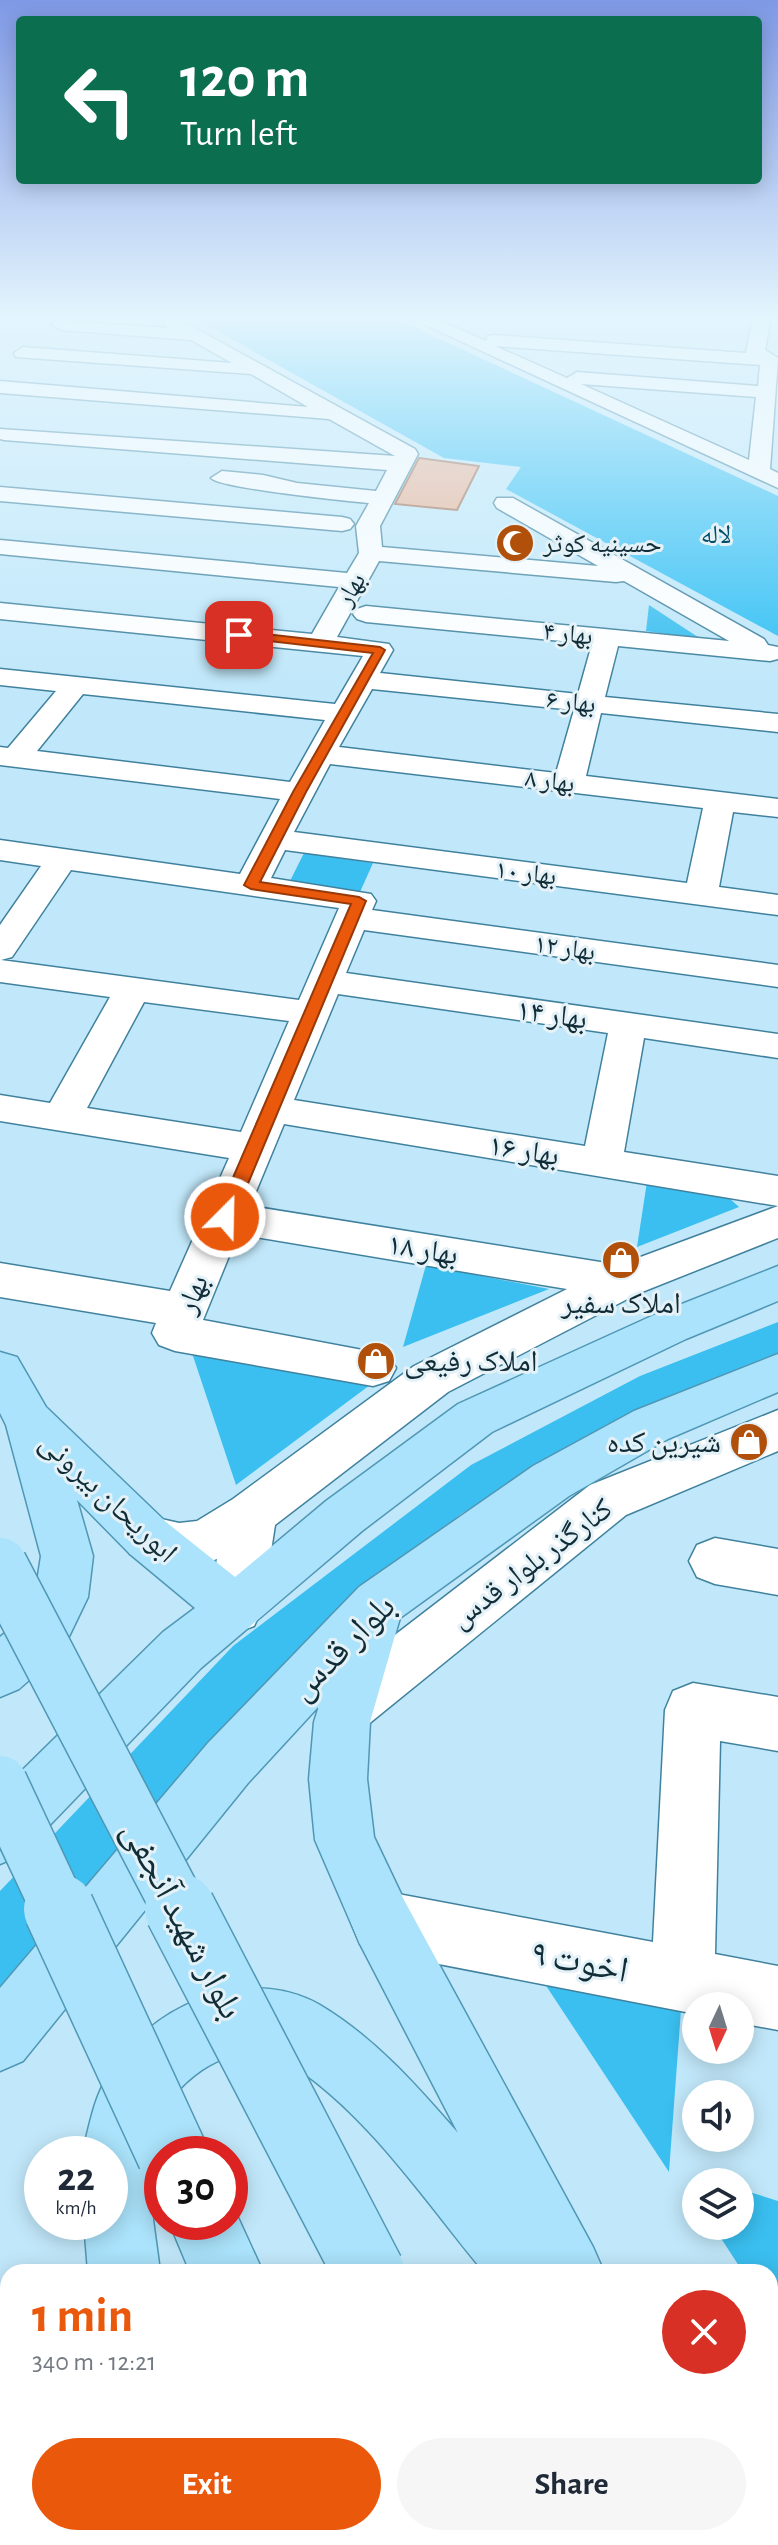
<!DOCTYPE html>
<html lang="en">
<head>
<meta charset="utf-8">
<style>
	body { margin:0; font-family:"Alegreya Sans","Noto Naskh Arabic",sans-serif; background:#f6f6f7; color:#1f2937; height:100vh; display:flex; flex-direction:column; font-size:30px; white-space:nowrap }
	* { box-sizing:border-box; margin:0 }
	p { font-size:26px; color:#747a83 }
	.icon { flex:none; width:44px; height:44px; fill:none; stroke:currentColor; stroke-width:2; stroke-linecap:round; stroke-linejoin:round }
	.map { position:relative; flex:1; overflow:hidden }
	.sheet { position:absolute; left:0px; top:2264px; width:778px; height:282px; display:flex; flex-direction:column; background:#fff; border-radius:24px 24px 0 0; box-shadow:0 4px 20px #0003 }
	.sheet>* { flex:none }
	.top-card { position:absolute; left:16px; top:16px; width:746px; height:168px; border-radius:8px; box-shadow:0 4px 20px #0003; background:#0b6e4f; color:#fff; overflow:hidden }
	.needle { width:52px; rotate:184deg }
	.tools { position:absolute; left:682px; top:1992px; display:grid; gap:16px }
	.tools a { display:grid; place-items:center; width:72px; height:72px; border-radius:50%; background:#fff; box-shadow:0 4px 20px #0003; font-size:40px }
	.speed { position:absolute; left:24px; top:2136px; display:flex; gap:16px; font-size:40px; font-weight:700; text-align:center }
	.speed>* { display:grid; place-content:center; width:104px; height:104px; border-radius:50%; background:#fff; box-shadow:0 4px 20px #0003; line-height:1 }
	.speed small { font-size:20px; font-weight:400 }
	.speed .limit { border:12px solid #d22; background:#fff; color:#111 }
	.pin { position:absolute; display:grid; place-items:center; width:68px; height:68px; color:#fff; margin:-34px; border-radius:16px; box-shadow:0 4px 12px #0006 }
	.me { position:absolute; width:88px; margin:-44px; rotate:23deg; stroke-linejoin:round; filter:drop-shadow(0 0 6px #0008) }
	.turn { display:flex; align-items:center; gap:28px; height:168px; padding:0 32px; font-size:36px }
	.turn .icon { width:104px; height:104px; stroke-width:2.5 }
	.turn b { display:block; font-size:56px; line-height:68px }
	.round { display:grid; place-items:center; flex:none; width:84px; height:84px; border-radius:42px; background:#f6f6f7 }
	.head { display:flex; align-items:center; justify-content:space-between; height:136px; padding:0 32px }
	h1 { font-size:48px; font-weight:700; line-height:60px; color:#ea580c }
	.button { display:flex; gap:16px; margin-top:auto; padding:16px 32px }
	.button a { flex:1; height:92px; border-radius:48px; background:#ea580c; color:#fff; font-size:32px; font-weight:700; line-height:92px; text-align:center }
	.button a+a { background:#f6f6f7; color:#1f2937 }
	.map>svg:first-child { display:block }
	.green { fill:#3abff0 }
	.forest { fill:#33c0f4 }
	.building { fill:#edb294; stroke:#a36d51; stroke-width:2 }
	.lines { fill:none; stroke-linecap:round; stroke-linejoin:round }
	.minor-casing { stroke:#40829e; stroke-width:3 }
	.major-casing { stroke:#5097b5; stroke-width:3 }
	.minor { fill:#fff; fill-rule:evenodd }
	.major { fill:#aae3fb; fill-rule:evenodd }
	.major-bridge-far1-casing { stroke:#5097b5; stroke-width:57; stroke-linecap:butt }
	.major-bridge-casing { stroke:#5097b5; stroke-width:73; stroke-linecap:butt }
	.major-bridge-far1 { stroke:#aae3fb; stroke-width:54 }
	.major-bridge { stroke:#aae3fb; stroke-width:70 }
	.route { fill:#ea580c; stroke:#983908; stroke-width:2 }
	.labels { text-anchor:middle; stroke-width:6; stroke-linejoin:round; paint-order:stroke }
	.far-park-label { font-size:26px; fill:#00506a; stroke:#e4f1f7 }
	.far-poi-label { font-size:26px; fill:#102c37; stroke:#e4f1f7; text-anchor:start }
	.far-street-label { font-size:26px; fill:#102c37; stroke:#e4f1f7 }
	.street-label { font-size:30px; fill:#102c37; stroke:#e4f1f7 }
	.poi-label { font-size:30px; fill:#102c37; stroke:#e4f1f7 }
	.near-street-label { font-size:36px; fill:#102c37; stroke:#e4f1f7 }
</style>
</head>
<body>
<div class="map">
<svg width="778" height="2545" viewBox="0 0 778 2545">
	<rect width="100%" height="100%" fill="#c1e8fa"/>
	<!-- green -->
	<g class="green">
		<polygon points="649,605 701,639 646,631"/>
		<polygon points="304,853 373,863 360,892 289,883"/>
		<polygon points="648,1175 716,1186 739,1207 637,1247"/>
		<polygon points="426,1265 549,1289 403,1347"/>
		<polygon points="778,1322 778,1359 629,1417 461,1514 277,1670 0,2000 0,1891 233,1646 471,1465 640,1376"/>
		<polygon points="190,1347 378,1379 236,1485"/>
		<polygon points="535,1969 681,2010 669,2172"/>
		<polygon points="740,2189 778,2201 778,2324 770,2312 770,2272 743,2272 713,2226 740,2226"/>
	</g>
	<!-- forest -->
	<polygon class="forest" points="199,321 401,321 778,496 778,636 506,489 521,467 444,458"/>
	<!-- building -->
	<polygon class="building" points="419,458 479,466 457,510 395,504"/>
	<g class="lines">
		<!-- minor casing -->
		<g class="minor-casing">
			<g id="minor">
				<path d="M57,321L169,328L161,321H182L415,449L418,454L380,526L382,547L598,566L497,508L494,503L497,498H513L764,639L768,645L778,647V659L770,661L618,646L605,697L778,714V732L601,713L586,776L778,799V817L733,812L719,887L778,895V915L285,850L271,878L371,894L376,901L372,910L778,965V987L364,930L346,973L778,1034V1058L644,1038L624,1152L778,1176V1238L637,1294L448,1392L275,1525L262,1609L254,1626L235,1633L216,1626L208,1609L217,1559C186,1571 161,1565 130,1554L122,1538L130,1522L148,1516L179,1523L197,1521L233,1499L414,1366L567,1289L238,1234L203,1320L389,1355L396,1368L389,1381L373,1386L175,1351L159,1345L152,1333L156,1323L0,1297V1263L170,1291L229,1158L0,1121V1095L50,1103L110,997L0,982V925L41,866L0,860V840L240,874L280,799L0,765V747L8,748L56,691L0,685V669L335,704L363,656L0,619V603L312,634L339,587L0,554V540L347,573L359,553L356,526L369,503C347,501 219,488 211,478L222,471L263,475L297,483L376,491L387,470L4,440L0,439V429L395,456L329,419L0,393V381L308,407L251,374L16,357L14,353L23,347L232,363L191,340L61,330L52,325ZM379,561L616,582L624,581L729,641L366,606L357,609L353,614L357,619L366,622L592,644L578,694L380,673L393,650L389,644L337,637ZM372,689L574,710L556,773L339,747ZM83,694L325,720L290,782L37,751ZM330,764L703,808L687,883L294,832ZM71,870L339,908L299,1000L1,960L12,957ZM338,994L608,1033L585,1146L294,1100ZM144,1002L289,1021L241,1132L87,1108ZM284,1124L778,1206L619,1265L250,1206Z"/>
				<path d="M417,321H440L486,341L488,336L494,335L746,353L752,321H770L765,350L778,358L770,469L778,473V488ZM495,346L760,365L758,386L577,372L567,378ZM581,384L756,397L749,460Z"/>
				<polygon points="0,487 342,517 350,519 354,524 350,529 342,531 0,501"/>
				<polygon points="778,1410 778,1451 626,1515 366,1726 346,1734 326,1726 318,1707 326,1688 590,1485"/>
				<polygon points="715,1538 778,1549 778,1595 715,1584 697,1577 689,1561 697,1545"/>
				<polygon points="693,1683 778,1697 778,1751 720,1741 715,1954 778,1966 778,2030 740,2023 740,2006 696,2006 696,2014 382,1953 360,1944 351,1922 360,1900 382,1891 653,1942 665,1710 673,1691"/>
				<polygon points="770,2384 778,2386 778,2462 770,2460"/>
			</g>
		</g>
		<!-- major casing -->
		<g class="major-casing">
			<g id="major">
				<polygon points="778,1266 778,1301 686,1339 492,1432 362,1531 201,1668 21,1855 0,1864 0,1792 163,1632 195,1608 130,1554 77,1500 93,1556 88,1597 62,1651 19,1689 0,1697 0,1637 24,1617 35,1595 41,1556 6,1425 0,1413 0,1352 17,1357 46,1407 166,1522 235,1577 326,1501 458,1404 654,1315"/>
				<path d="M778,1354V1392L668,1439L569,1496L400,1618L370,1722L367,1779L374,1837L404,1900L593,2247L604,2272H484C428,2205 376,2126 305,2074C297,2069 289,2060 280,2057C249,2047 220,2056 195,2075C130,2125 152,2202 160,2272H88L84,2222H110V2154H82C89,2129 93,2101 106,2079C146,2008 244,1962 320,2005C374,2037 417,2086 458,2133L360,1944L315,1840L309,1779L314,1722L319,1706L248,1783L23,2061L0,2071V1988L208,1743L359,1587L533,1466L634,1411Z"/>
				<polygon points="230,2200 263,2272 190,2272 169,2222 230,2222"/>
				<polygon points="0,2332 8,2335 8,2412 0,2409"/>
				<polygon points="115,2538 254,2538 257,2545 118,2545"/>
				<polygon points="311,2538 391,2538 394,2545 314,2545"/>
				<polygon points="468,2538 548,2538 551,2545 471,2545"/>
				<polygon points="676,2538 757,2538 760,2545 679,2545"/>
			</g>
		</g>
		<!-- minor -->
		<use href="#minor" class="minor"/>
		<!-- major -->
		<use href="#major" class="major"/>
		<!-- major-bridge-far1 casing -->
		<g class="major-bridge-far1-casing">
			<g id="major-bridge-far1">
				<polyline points="0,1565 181,1911"/>
				<polyline points="0,1783 60,1911"/>
			</g>
		</g>
		<!-- major-bridge casing -->
		<g class="major-bridge-casing">
			<g id="major-bridge">
				<polyline points="59,1909 172,2154"/>
				<polyline points="180,1909 369,2272"/>
			</g>
		</g>
		<!-- major-bridge-far1 -->
		<use href="#major-bridge-far1" class="major-bridge-far1"/>
		<!-- major-bridge -->
		<use href="#major-bridge" class="major-bridge"/>
	</g>
	<!-- sky -->
	<linearGradient id="sky" x2="0" y2="1"><stop stop-color="#7f99e6"/><stop offset="0.47" stop-color="#e3f5fd"/><stop offset="1" stop-color="#e3f5fd" stop-opacity="0"/></linearGradient>
	<rect width="778" height="677" fill="url(#sky)"/>
	<!-- route -->
	<polygon class="route" points="239,631 380,647 385,650 306,792 260,882 359,897 366,901 234,1217 225,1223 216,1217 351,904 251,889 244,885 293,792 373,653 235,637 235,632"/>
	<!-- icons -->
	<defs>
		<g id="mosque-disc" transform="scale(2)"><circle r="9.5" fill="#b0500b" stroke="#e4f1f7"/><path d="M3.5-4.9A6 6 0 1 0 3.5 4.9A5 5 0 1 1 3.5-4.9Z" fill="#fff"/></g>
		<g id="shop-disc" transform="scale(2)"><circle r="9.5" fill="#b0500b" stroke="#e4f1f7"/><path d="M-5-2.5h2.3a2.7 3.5 0 0 1 5.4 0H5L5.5 6h-11ZM-1.5-2.5h3a1.5 2.3 0 0 0-3 0Z" fill="#fff"/></g>
	</defs>
	<g fill-rule="evenodd">
		<use href="#mosque-disc" x="515" y="543"/>
		<use href="#shop-disc" x="621" y="1260"/>
		<use href="#shop-disc" x="376" y="1361"/>
		<use href="#shop-disc" x="749" y="1442"/>
	</g>
	<g class="labels">
		<!-- far-park labels -->
		<g class="far-park-label">
			<text x="716" y="543">لاله</text>
		</g>
		<!-- far-poi labels -->
		<g class="far-poi-label">
			<text x="543" y="552">حسینیه کوثر</text>
		</g>
		<!-- far-street labels -->
		<g class="far-street-label">
			<text transform="translate(350 589) rotate(-59)" y="9">بهار</text>
			<text transform="translate(568 633) rotate(6)" y="9">بهار ۴</text>
			<text transform="translate(571 701) rotate(6)" y="9">بهار ۶</text>
			<text transform="translate(550 780) rotate(7)" y="9">بهار ۸</text>
			<text transform="translate(526 872) rotate(7)" y="9">بهار ۱۰</text>
			<text transform="translate(565 947) rotate(8)" y="9">بهار ۱۲</text>
		</g>
		<!-- street labels -->
		<g class="street-label">
			<text transform="translate(552 1014) rotate(8)" y="10">بهار ۱۴</text>
			<text transform="translate(524 1150) rotate(9)" y="10">بهار ۱۶</text>
			<text transform="translate(423 1249) rotate(9)" y="10">بهار ۱۸</text>
			<text transform="translate(192 1294) rotate(-67)" y="10">بهار</text>
			<text transform="translate(109 1497) rotate(43)" y="10">ابوریحان بیرونی</text>
			<text transform="translate(531 1563) rotate(-37)" y="10">کنارگذر بلوار قدس</text>
		</g>
		<!-- poi labels -->
		<g class="poi-label">
			<text x="621" y="1313">املاک سفیر</text>
			<text x="404" y="1371" text-anchor="start">املاک رفیعی</text>
			<text x="721" y="1452" text-anchor="end">شیرین کده</text>
		</g>
		<!-- near-street labels -->
		<g class="near-street-label">
			<text transform="translate(341 1646) rotate(-45)" y="13">بلوار قدس</text>
			<text transform="translate(184 1919) rotate(62)" y="13">بلوار شهید آنجفی</text>
			<text transform="translate(580 1960) rotate(11)" y="13">اخوت ۹</text>
		</g>
	</g>
</svg>
<div class="tools">
<a><svg class="needle" viewBox="-14 -14 28 28"><path d="M0-13l5 13h-10z" fill="#e53935"/><path d="M0 13l5-13h-10z" fill="#747a83"/></svg></a>
<a><svg class="icon" aria-label="sound" viewBox="0 0 24 24"><path d="M4 9h4l5-4v14l-5-4H4zM17 9q2 3 0 6"/></svg></a>
<a><svg class="icon" aria-label="layers" viewBox="0 0 24 24"><path d="M12 4l9 5-9 5-9-5zM3 14l9 5 9-5"/></svg></a>
</div>
<div class="speed"><div>22<small>km/h</small></div><div class="limit">30</div></div>
<div class="pin" style="left:239px;top:635px;background:#d93025"><svg class="icon" aria-label="arrive" viewBox="0 0 24 24"><path d="M6 21V4h12l-3 4 3 4H6"/></svg></div>
<svg class="me" style="left:225px;top:1217px" viewBox="-20 -20 40 40"><circle r="17" fill="#ea580c" stroke="#fff" stroke-width="3"/><path d="M0-11L8 9 0 5-8 9z" fill="#fff"/></svg>
<div class="top-card">
<div class="turn"><svg class="icon" aria-label="left" viewBox="0 0 24 24"><path d="M17 20v-9H6M10 6l-5 5 5 5"/></svg><div><b>120 m</b>Turn left</div></div>
</div>
<section class="sheet">
<div class="head"><div><h1>1 min</h1><p>340 m · 12:21</p></div><a class="round" style="background:#d93025;color:#fff"><svg class="icon" aria-label="close" viewBox="0 0 24 24"><path d="M6 6l12 12M18 6L6 18"/></svg></a></div>
<div class="button"><a>Exit</a><a>Share</a></div>
</section>
</div>
</body>
</html>
